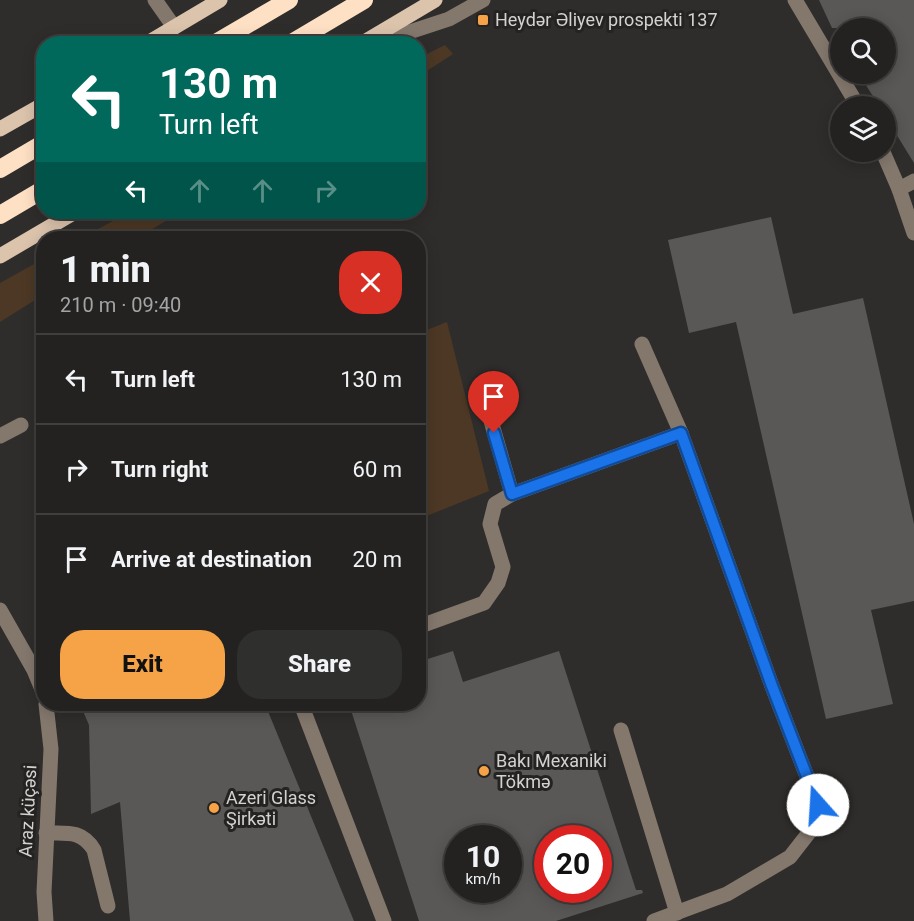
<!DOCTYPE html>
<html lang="en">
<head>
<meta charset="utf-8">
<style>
	body { margin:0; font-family:Roboto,sans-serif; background:#2f2f2d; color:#f1f3f6; height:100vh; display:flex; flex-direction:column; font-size:22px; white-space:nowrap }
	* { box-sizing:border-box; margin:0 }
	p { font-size:20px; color:#a3a4a5 }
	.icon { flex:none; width:33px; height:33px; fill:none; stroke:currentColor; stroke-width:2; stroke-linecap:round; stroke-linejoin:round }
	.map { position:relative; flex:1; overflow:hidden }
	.details { position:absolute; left:36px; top:231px; width:390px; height:480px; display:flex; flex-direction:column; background:#232220; border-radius:24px; box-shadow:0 3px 15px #0003,0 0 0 2px #403f3e }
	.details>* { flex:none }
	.banner { position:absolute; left:36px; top:36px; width:390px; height:183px; border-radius:24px; box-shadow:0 3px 15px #0003,0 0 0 2px #403f3e; background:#00695c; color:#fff; overflow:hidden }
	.controls { position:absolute; left:830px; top:18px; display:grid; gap:12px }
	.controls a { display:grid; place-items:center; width:66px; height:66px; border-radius:50%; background:#232220; box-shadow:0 3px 15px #0003,0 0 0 2px #403f3e; font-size:30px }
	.speed { position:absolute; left:444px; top:825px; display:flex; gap:12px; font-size:30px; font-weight:700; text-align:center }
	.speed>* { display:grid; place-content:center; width:78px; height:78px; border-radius:50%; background:#232220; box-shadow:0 3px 15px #0003,0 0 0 2px #403f3e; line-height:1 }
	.speed small { font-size:15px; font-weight:400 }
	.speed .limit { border:9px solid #d22; background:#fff; color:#111 }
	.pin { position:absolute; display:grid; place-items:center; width:51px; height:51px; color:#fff; margin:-62px -26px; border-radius:50% 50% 50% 0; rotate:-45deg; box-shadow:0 0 6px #0007 }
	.pin .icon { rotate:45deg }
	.me { position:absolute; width:66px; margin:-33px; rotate:341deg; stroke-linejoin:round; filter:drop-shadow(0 0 4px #0008) }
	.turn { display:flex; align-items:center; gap:21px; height:126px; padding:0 24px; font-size:27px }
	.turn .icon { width:78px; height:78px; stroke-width:2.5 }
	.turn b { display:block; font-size:42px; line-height:51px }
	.lanes { display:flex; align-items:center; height:57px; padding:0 24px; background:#0003; justify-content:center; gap:30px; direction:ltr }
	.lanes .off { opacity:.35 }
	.round { display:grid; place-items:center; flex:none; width:63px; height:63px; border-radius:24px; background:#2f2f2d }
	.overview { display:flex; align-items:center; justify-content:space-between; height:102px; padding:0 24px }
	h1 { font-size:36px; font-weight:800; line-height:45px }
	.button { display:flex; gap:12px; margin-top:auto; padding:12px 24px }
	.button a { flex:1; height:69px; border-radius:24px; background:#f5a346; color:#111; font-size:24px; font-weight:800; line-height:69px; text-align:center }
	.button a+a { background:#2f2f2d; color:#f1f3f6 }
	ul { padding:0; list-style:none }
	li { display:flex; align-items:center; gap:18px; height:90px; padding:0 24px; border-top:2px solid #403f3e }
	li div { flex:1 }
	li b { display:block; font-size:22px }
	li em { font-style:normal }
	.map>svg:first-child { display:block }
	.green { fill:#4c3824 }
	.building { fill:#5a5856; fill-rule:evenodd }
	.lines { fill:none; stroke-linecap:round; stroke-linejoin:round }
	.minor { stroke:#84786d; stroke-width:15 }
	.major { stroke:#dbc3ac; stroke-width:15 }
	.highway { stroke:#fee0c4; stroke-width:18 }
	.route-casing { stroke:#114b97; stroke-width:15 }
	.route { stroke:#1a73e8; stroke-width:10 }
	.poi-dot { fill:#f5a346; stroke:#252322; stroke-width:2 }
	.labels { text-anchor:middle; stroke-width:6; stroke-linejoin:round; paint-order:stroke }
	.poi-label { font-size:18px; fill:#d3d2d1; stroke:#252322; text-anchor:start }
	.street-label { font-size:18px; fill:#d3d2d1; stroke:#252322 }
</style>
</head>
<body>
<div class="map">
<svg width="914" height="921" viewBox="0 0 914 921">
	<rect width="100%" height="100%" fill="#2f2d2b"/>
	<!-- green -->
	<g class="green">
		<polygon points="445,45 453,54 419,76 419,58"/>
		<polygon points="130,212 181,212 137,238 81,238"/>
		<polygon points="43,259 43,295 0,322 0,283"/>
		<polygon points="447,322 489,491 419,519 419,333"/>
	</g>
	<!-- building -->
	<g class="building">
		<polygon points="819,0 914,0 914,163 885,116 885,106 879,106 859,74 885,74 885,28 832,28"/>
		<polygon points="771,217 793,314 863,298 914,524 914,601 871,610 893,704 826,719 736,322 689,333 668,240"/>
		<path d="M453,651L463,682L559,651L636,890H642L643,893L556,921H419L349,704H418V662ZM458,838H508V890H458ZM548,838H598V890H548Z"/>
		<polygon points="80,704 265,704 354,921 130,921 120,802 91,814 89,725"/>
	</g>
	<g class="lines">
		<!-- minor -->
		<g class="minor">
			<polyline points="155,0 174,27"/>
			<polyline points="795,0 858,106"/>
			<polyline points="373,44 449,19 483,0"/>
			<polyline points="883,152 899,189 914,233"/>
			<polyline points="899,189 914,181"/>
			<polyline points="642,344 681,433 772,686 818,805 811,830 790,857 727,894 654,921"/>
			<polyline points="483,393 512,494"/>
			<polyline points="0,436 21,425"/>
			<polyline points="0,610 34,670 44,694"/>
			<polyline points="418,627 484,603 498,583 503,567 490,524 495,504 512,494 681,433"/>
			<polyline points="46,704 51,749 44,892 46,921"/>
			<polyline points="301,704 384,921"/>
			<polyline points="621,730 677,913"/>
			<path d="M46,833C67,833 82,830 94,850L108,906"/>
		</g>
		<!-- major -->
		<g class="major">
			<polyline points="146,44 220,0"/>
			<polyline points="361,44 435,0"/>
			<polyline points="0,129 44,104"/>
			<polyline points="0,256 75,212"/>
		</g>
		<!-- highway -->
		<g class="highway">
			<polyline points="214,44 289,0"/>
			<polyline points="290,44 364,0"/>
			<polyline points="0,169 44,143"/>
			<polyline points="0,215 44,189"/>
		</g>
	</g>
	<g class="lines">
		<!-- route casing -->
		<g class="route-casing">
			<polyline id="route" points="494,433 512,494 681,433 772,686 818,805"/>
		</g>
		<!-- route -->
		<use href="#route" class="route"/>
	</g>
	<!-- markers -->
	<g class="poi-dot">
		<rect x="477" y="14" width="12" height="12" rx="3"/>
		<circle cx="484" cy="771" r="6"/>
		<circle cx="214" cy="808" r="6"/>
	</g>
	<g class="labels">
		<!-- poi labels -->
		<g class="poi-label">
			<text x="495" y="26">Heydər Əliyev prospekti 137</text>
			<text x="496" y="767">Bakı Mexaniki<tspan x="496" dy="21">Tökmə</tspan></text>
			<text x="226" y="804">Azeri Glass<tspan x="226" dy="21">Şirkəti</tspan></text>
		</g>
		<!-- street labels -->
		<g class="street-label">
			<text transform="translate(28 811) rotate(-87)" y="6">Araz küçəsi</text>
		</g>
	</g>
</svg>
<div class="controls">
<a><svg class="icon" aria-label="search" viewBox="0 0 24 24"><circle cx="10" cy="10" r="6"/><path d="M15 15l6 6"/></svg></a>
<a><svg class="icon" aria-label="layers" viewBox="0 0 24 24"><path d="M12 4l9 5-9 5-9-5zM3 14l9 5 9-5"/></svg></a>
</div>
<div class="speed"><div>10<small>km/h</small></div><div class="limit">20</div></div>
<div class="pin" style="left:494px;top:433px;background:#d93025"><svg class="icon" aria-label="arrive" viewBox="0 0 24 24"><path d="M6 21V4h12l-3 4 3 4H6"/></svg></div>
<svg class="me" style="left:818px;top:805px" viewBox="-20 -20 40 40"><circle r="19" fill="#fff"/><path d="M0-13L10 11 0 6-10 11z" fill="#1a73e8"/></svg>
<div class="banner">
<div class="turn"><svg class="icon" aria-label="left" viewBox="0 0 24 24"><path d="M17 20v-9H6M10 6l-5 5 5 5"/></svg><div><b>130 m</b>Turn left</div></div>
<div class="lanes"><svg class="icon" aria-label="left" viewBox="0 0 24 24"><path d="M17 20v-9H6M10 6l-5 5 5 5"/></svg><svg class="icon off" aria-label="ahead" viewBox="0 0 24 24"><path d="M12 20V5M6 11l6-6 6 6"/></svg><svg class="icon off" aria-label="ahead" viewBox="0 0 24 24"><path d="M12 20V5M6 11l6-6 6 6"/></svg><svg class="icon off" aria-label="right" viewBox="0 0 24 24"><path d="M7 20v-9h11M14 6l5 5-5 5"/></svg></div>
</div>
<section class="details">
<div class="overview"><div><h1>1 min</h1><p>210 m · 09:40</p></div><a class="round" style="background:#d93025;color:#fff"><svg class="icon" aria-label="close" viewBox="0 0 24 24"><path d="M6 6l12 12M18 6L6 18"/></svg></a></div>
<ul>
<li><svg class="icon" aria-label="left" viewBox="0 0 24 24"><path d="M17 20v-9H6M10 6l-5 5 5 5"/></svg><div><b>Turn left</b></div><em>130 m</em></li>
<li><svg class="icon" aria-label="right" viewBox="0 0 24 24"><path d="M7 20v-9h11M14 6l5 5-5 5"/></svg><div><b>Turn right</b></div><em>60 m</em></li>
<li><svg class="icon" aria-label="arrive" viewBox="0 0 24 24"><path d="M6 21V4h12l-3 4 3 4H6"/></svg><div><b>Arrive at destination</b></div><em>20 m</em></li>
</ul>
<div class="button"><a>Exit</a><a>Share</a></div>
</section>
</div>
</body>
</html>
